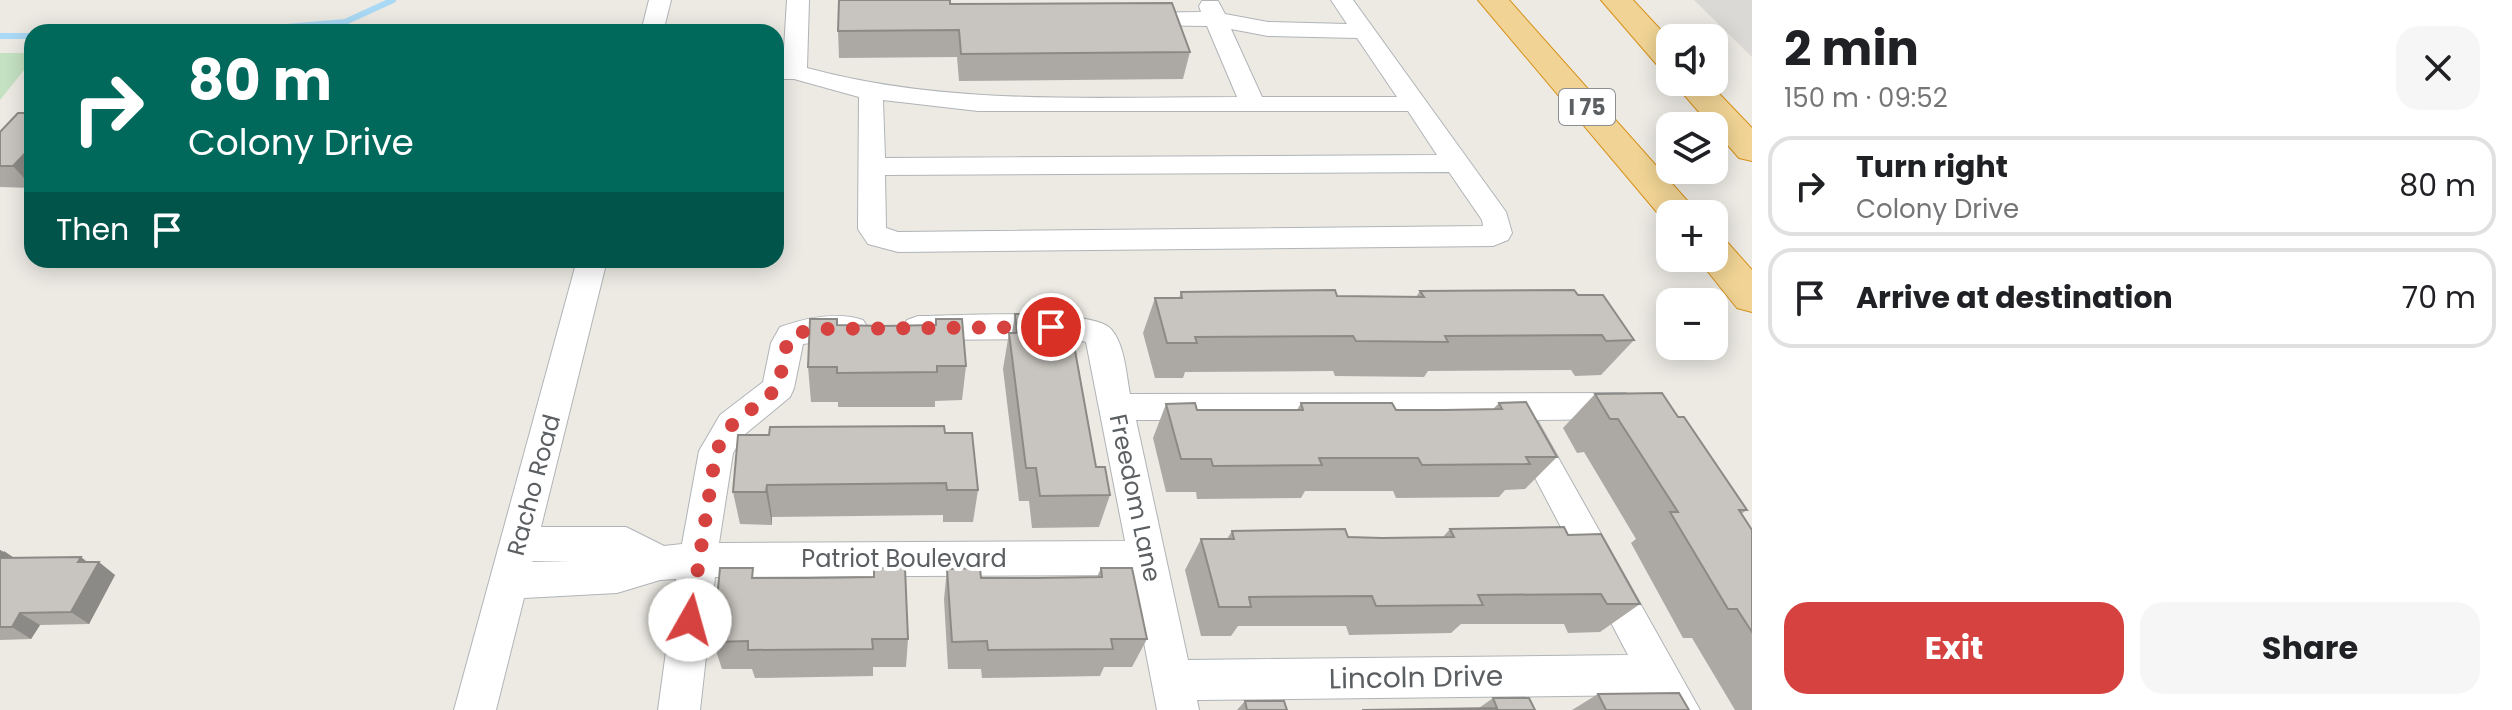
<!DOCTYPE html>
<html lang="en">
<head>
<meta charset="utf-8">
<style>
	body { margin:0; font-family:Poppins,sans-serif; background:#f6f6f6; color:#202124; height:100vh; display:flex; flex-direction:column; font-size:30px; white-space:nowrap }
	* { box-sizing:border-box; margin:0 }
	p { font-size:26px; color:#757577 }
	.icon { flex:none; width:44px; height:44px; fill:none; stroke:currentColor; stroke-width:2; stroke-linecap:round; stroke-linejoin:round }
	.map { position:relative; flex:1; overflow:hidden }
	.sheet { display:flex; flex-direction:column; background:#fff; width:760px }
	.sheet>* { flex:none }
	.guide { position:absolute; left:24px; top:24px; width:760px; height:244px; border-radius:24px; box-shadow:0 4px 20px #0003; background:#00695c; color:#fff; overflow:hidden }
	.controls { position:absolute; left:1656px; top:24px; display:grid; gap:16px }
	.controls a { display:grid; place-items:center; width:72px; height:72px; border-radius:16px; background:#fff; box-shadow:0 4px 20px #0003; font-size:40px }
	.pin { position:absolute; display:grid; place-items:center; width:68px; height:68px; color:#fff; margin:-34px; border:4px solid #fff; border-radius:50%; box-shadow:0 2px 8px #0007 }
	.me { position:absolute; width:88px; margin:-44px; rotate:7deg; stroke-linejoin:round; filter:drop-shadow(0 0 6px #0008) }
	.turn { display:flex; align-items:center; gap:28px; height:168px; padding:0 32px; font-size:36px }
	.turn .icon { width:104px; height:104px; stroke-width:2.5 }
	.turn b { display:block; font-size:56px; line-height:68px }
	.then { display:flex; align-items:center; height:76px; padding:0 32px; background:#0003; gap:16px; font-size:30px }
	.round { display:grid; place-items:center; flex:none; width:84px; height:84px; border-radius:24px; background:#f6f6f6 }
	.head { display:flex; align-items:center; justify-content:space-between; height:136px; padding:0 32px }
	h1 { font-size:48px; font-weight:700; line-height:60px }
	.button { display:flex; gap:16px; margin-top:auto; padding:16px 32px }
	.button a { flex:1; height:92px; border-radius:24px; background:#d64240; color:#fff; font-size:32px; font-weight:700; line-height:92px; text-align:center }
	.button a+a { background:#f6f6f6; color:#202124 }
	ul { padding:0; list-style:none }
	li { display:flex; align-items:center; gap:24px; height:100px; margin:0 16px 12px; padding:0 16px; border:4px solid #e0e0e0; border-radius:24px }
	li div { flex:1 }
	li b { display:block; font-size:30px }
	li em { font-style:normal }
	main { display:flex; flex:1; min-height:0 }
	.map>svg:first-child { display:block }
	.industrial { fill:#dbd9d5 }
	.green { fill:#c4e1c2 }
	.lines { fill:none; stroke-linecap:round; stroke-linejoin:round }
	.stream { stroke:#aad9f5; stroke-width:6 }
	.minor-casing { stroke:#b0b4b7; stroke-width:2 }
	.highway-casing { stroke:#d79018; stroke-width:2 }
	.minor { fill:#fff; fill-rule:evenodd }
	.highway { fill:#f1d495; fill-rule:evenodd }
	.wall { fill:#aca9a5 }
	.shaded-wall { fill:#8c8a86 }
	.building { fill:#c8c5c0; stroke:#8c8a86; stroke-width:2 }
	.route { stroke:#d64240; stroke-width:14; stroke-dasharray:0 25.2 }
	.labels { text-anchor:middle; stroke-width:8; stroke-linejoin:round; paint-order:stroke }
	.shield { fill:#fff; stroke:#8c8f91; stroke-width:2 }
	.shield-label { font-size:22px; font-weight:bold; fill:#5b5f62 }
	.street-label { font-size:24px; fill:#5b5f62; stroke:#fff }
	.near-street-label { font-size:28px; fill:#5b5f62; stroke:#fff }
</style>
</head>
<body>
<main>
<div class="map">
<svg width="1752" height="710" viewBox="0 0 1752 710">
	<rect width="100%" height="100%" fill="#eceae3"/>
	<!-- industrial -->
	<polygon class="industrial" points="1694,0 1752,0 1752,57"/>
	<!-- green -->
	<polygon class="green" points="0,53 32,53 32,60 0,100"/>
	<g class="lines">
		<!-- stream -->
		<g class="stream">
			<polyline points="229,32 345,22 393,0"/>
			<polyline points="0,36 32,36"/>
		</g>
		<!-- minor casing -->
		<g class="minor-casing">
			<g id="minor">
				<polygon points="649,0 671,0 663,32 641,32"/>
				<path d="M787,0H809L807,68C947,106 1093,97 1237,97L1207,26L1133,25L1125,23L1122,18L1125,13L1201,12L1199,6L1202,1H1218L1225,14L1268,22L1347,24L1331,0H1353L1506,212L1512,233L1508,240L1493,246L898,252L868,244L858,229L859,97L794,79H776V65H783ZM1231,29L1268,36L1357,38L1397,97H1262ZM883,100L978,111H1408L1437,155L885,158ZM1449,172L1482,220L1483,226L898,232L886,228L885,175Z"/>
				<path d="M577,260H607L541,527H626L664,546L682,544L699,451L720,415L763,382L771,343L780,327C806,318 836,311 863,320L868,328L863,336L803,344L794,388L790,397L744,435L733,453L719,543L1125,541L1086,342L1074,339L918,340L907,336L902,328L907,320L918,316C952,316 1092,307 1111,329C1125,345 1126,374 1130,394L1625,393L1637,397L1642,406L1637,415L1625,419L1537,420L1700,710H1656L1649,695L1197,700L1199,710H1157L1131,575L715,577L700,710H658L676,579L660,580L617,593L524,598L496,710H454ZM1136,420H1517L1510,430L1628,655L1188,660ZM533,561H570L532,562Z"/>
			</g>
		</g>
		<!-- highway casing -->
		<g class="highway-casing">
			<g id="highway">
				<polygon points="1478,0 1509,0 1699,214 1670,214 1670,224 1666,223"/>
				<polygon points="1601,0 1633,0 1670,40 1670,69 1658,66"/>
				<polygon points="1673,82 1708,82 1752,128 1752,161 1739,158"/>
				<polygon points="1714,239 1728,243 1752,270 1752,312 1737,308 1697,258 1714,258"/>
			</g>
		</g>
		<!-- minor -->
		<use href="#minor" class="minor"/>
		<!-- highway -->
		<use href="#highway" class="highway"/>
	</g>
	<!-- wall -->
	<g class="wall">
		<polygon points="950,4 1190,52 1183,79 959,81 957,57 839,58 838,31"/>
		<polygon points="32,113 32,188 0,187 0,132"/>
		<polygon points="1420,291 1578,295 1634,340 1601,375 1575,376 1571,370 1428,371 1424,377 1335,376 1333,371 1185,372 1183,378 1155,378 1143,333 1155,298 1179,298 1181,292 1337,296 1416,297"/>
		<polygon points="1015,314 1079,334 1075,351 1096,467 1110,495 1099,527 1032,528 1029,501 1019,501 1003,369 1009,333 1012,333"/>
		<polygon points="936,319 966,366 962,400 935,401 935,407 838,407 838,402 811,402 808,367 837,325 935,325"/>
		<polygon points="1595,394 1678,417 1747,510 1741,514 1752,530 1752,710 1735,710 1692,638 1683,638 1631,543 1636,539 1584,452 1577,453 1563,428"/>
		<polygon points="1301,403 1396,410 1493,409 1499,403 1557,457 1525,489 1505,490 1499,497 1396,498 1393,491 1305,491 1301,498 1197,499 1196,492 1166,492 1153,438 1166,404 1197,410 1297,410"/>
		<polygon points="945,433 978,490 973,522 943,522 943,515 772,517 772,525 740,524 733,492"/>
		<polygon points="1450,529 1568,535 1640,604 1600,632 1568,633 1564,624 1461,624 1451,633 1349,635 1346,626 1238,626 1231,636 1201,636 1185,570 1201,539 1227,539 1232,531 1382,538 1443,537"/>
		<polygon points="0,550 14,558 87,562 115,575 89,624 40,625 31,639 0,640"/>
		<polygon points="1101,568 1147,639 1132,667 1104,667 1100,676 982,678 981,669 948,669 944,599 947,569 981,578 1097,577"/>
		<polygon points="755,578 908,639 906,667 873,667 873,676 755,678 752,669 722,669 713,642"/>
		<polygon points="1598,694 1689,710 1572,710"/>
		<polygon points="1493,698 1535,710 1479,708"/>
		<polygon points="1245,701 1287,710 1237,710"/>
	</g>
	<!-- shaded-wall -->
	<g class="shaded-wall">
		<polygon points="32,146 32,187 13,166"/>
		<polygon points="767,485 772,517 772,525 766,492"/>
		<polygon points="0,550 4,552 4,551 23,564 0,559"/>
		<polygon points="81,557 95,568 99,562 115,575 89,624 71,612 78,562"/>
		<polygon points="20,613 40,625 31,639 12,627"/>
	</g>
	<!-- building -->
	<g class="building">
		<polygon points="839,0 950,0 950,4 1172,3 1190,52 961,54 959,30 838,31"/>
		<polygon points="18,113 32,113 32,146 13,166 0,166 0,132"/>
		<polygon points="1335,290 1337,296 1424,297 1420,291 1574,290 1578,295 1603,295 1634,340 1606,341 1602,335 1445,336 1448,342 1356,341 1353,336 1195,337 1197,343 1167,343 1155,298 1182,298 1181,292"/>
		<polygon points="1015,314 1075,314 1079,334 1072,334 1096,467 1105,467 1110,495 1040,496 1036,468 1026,468 1009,333 1017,333"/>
		<polygon points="810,319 837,319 837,325 882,326 936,325 936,319 962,319 966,366 937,366 937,372 837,373 837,367 808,367"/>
		<polygon points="1662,393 1678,417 1684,417 1747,510 1739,510 1752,530 1752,632 1737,609 1728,609 1670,512 1678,512 1618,419 1610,419 1595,394"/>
		<polygon points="1526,402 1557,457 1526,457 1530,464 1422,465 1418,458 1319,458 1322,465 1213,466 1211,459 1181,459 1166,404 1195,403 1197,410 1303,410 1301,403 1392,403 1396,410 1444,410 1502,409 1499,403"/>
		<polygon points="944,426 945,433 972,433 978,490 947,490 946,483 767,485 766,492 733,492 738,435 769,435 770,427"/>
		<polygon points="1564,527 1568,535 1601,534 1640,604 1607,604 1601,594 1478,595 1483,605 1376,606 1372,596 1249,597 1251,607 1219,607 1201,539 1234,539 1232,531 1345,529 1348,537 1382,538 1454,537 1450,529"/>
		<polygon points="81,557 78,562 99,562 71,612 20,613 12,627 0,627 0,558"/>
		<polygon points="720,568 753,568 752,578 807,578 874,577 874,568 905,568 908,639 872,639 873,649 748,650 748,641 713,642"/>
		<polygon points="980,568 981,578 1036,578 1102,577 1101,568 1132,568 1147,639 1111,639 1113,649 988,650 987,641 952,642 947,569"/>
		<polygon points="1679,693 1689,710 1606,710 1598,694"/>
		<polygon points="1493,698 1529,698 1535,710 1362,710 1497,708"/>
		<polygon points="1245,701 1284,701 1287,710 1247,710"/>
	</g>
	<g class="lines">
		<!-- route -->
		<polyline class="route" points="690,620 716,451 732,425 778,388 787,343 791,335 814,329 1051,327"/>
	</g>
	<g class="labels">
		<!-- shield labels -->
		<rect class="shield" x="1559" y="89" width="56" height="36" rx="6"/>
		<g class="shield-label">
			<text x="1587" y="115">I 75</text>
		</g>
		<!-- street labels -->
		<g class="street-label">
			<text transform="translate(534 485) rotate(-75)" y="8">Racho Road</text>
			<text transform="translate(1135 498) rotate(78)" y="8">Freedom Lane</text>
			<text x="904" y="567">Patriot Boulevard</text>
		</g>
		<!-- near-street labels -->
		<g class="near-street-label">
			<text transform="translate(1416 677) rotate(-1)" y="10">Lincoln Drive</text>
		</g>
	</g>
</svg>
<div class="controls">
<a><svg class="icon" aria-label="sound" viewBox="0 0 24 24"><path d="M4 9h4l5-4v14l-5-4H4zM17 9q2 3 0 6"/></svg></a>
<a><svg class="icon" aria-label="layers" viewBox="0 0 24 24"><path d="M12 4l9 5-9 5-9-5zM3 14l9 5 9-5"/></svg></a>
<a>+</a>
<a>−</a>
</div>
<div class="pin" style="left:1051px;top:327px;background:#d93025"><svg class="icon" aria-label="arrive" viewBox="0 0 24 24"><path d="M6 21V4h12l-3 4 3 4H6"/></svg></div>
<svg class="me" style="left:690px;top:620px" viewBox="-20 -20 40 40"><circle r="19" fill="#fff"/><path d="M0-13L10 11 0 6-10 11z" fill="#d64240"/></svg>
<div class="guide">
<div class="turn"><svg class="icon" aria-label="right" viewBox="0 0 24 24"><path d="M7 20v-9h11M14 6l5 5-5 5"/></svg><div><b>80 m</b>Colony Drive</div></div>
<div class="then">Then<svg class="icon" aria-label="arrive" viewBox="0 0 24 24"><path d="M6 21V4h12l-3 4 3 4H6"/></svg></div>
</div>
</div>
<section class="sheet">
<div class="head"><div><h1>2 min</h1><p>150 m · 09:52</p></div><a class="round"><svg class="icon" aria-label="close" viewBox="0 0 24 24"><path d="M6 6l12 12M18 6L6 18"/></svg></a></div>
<ul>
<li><svg class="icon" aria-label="right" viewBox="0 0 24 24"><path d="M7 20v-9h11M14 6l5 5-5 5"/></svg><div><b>Turn right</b><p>Colony Drive</p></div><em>80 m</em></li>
<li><svg class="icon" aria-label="arrive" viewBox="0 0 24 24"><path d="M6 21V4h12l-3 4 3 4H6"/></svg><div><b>Arrive at destination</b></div><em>70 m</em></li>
</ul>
<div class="button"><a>Exit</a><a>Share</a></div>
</section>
</main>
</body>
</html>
